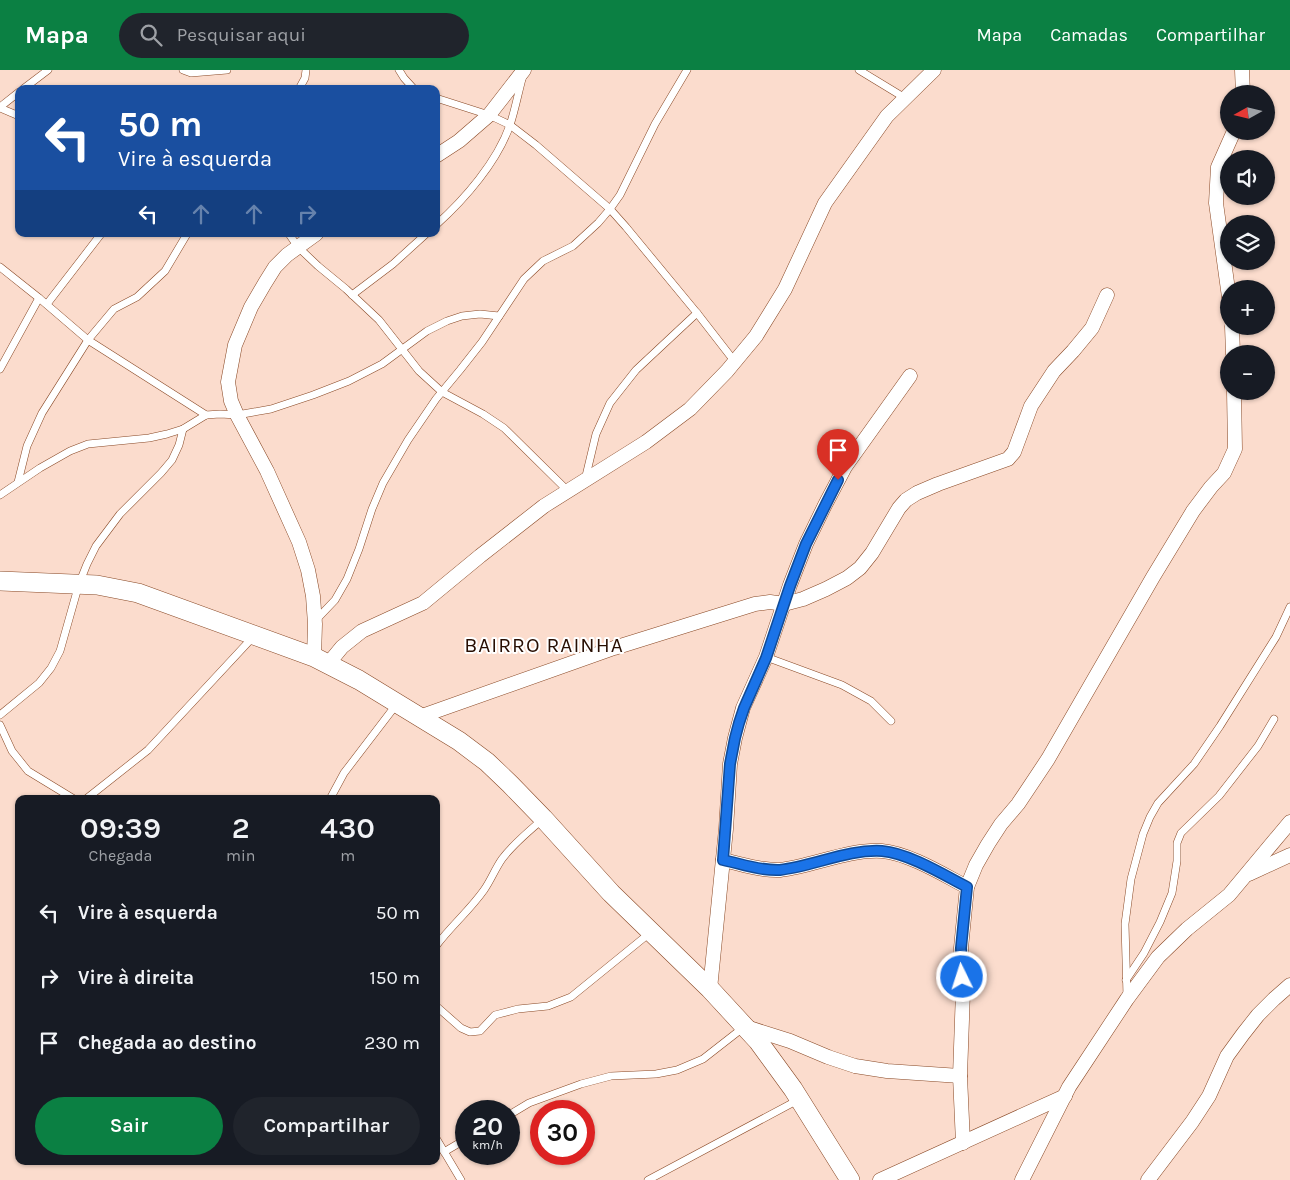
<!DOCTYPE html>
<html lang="pt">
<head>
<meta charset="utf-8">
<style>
	body { margin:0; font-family:Karla,sans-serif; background:#20242c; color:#f1f3f6; height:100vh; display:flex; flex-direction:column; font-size:19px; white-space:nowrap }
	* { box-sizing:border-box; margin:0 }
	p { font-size:16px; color:#9ea1a6 }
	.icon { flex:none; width:28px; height:28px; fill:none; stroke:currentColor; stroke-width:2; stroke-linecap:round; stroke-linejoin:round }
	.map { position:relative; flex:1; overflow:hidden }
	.sheet { position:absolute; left:15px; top:725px; width:425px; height:370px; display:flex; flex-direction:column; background:#171b24; border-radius:10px; box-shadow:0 1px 4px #0004 }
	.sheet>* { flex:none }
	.top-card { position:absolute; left:15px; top:15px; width:425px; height:152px; border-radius:10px; box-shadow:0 1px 4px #0004; background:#1a4fa0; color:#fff; overflow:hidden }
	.needle { width:32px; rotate:262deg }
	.buttons { position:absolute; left:1220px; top:15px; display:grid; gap:10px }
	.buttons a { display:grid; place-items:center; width:55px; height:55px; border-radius:50%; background:#171b24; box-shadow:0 1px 4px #0004; font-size:25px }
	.speed { position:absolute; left:455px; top:1030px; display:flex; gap:10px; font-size:25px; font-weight:700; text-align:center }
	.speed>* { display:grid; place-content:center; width:65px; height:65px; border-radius:50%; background:#171b24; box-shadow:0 1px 4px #0004; line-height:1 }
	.speed small { font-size:12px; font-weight:400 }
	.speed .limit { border:8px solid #d22; background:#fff; color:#111 }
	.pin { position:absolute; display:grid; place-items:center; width:42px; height:42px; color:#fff; margin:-51px -21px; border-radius:50% 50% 50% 0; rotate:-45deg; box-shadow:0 0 5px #0007 }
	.pin .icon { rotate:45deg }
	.me { position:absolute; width:55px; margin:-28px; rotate:356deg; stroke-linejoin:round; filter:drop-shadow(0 0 4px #0008) }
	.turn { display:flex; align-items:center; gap:18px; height:105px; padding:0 20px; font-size:22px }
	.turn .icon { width:65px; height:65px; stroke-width:2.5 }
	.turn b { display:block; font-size:35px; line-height:42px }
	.lanes { display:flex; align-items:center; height:48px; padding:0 20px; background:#0003; justify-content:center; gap:25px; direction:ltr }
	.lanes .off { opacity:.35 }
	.eta { display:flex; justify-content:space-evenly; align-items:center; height:85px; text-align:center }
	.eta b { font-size:30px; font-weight:600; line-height:35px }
	.primary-button { display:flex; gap:10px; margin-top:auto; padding:10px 20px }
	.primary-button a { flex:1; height:58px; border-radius:30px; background:#0b8043; color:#fff; font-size:20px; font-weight:600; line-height:58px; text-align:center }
	.primary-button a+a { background:#20242c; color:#f1f3f6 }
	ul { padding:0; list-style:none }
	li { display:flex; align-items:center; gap:15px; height:65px; padding:0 20px }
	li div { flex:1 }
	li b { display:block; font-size:19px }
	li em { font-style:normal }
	header { display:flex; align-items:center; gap:30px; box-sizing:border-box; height:70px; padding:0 25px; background:#0b8043; color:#fff }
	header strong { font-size:24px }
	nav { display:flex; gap:28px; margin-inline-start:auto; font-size:18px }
	.search { width:350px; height:45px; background:#20242c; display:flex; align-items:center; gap:12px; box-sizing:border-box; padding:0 18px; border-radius:28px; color:#9ea1a6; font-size:19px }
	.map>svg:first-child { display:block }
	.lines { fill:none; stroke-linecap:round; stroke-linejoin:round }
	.lane-casing { stroke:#894825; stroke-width:8 }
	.street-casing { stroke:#894825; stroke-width:15 }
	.secondary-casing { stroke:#894825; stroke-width:20 }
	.lane { stroke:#fff; stroke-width:7 }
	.street { stroke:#fff; stroke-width:14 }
	.secondary { stroke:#fff; stroke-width:19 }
	.route-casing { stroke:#114b97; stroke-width:12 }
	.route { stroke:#1a73e8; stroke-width:9 }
	.labels { text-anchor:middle; stroke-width:4; stroke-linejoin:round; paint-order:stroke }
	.quarter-label { font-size:21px; letter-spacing:1px; fill:#280e02; stroke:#fff }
</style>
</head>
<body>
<header>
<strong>Mapa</strong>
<div class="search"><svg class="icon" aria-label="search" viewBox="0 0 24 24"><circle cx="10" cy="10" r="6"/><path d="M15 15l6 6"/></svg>Pesquisar aqui</div>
<nav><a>Mapa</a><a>Camadas</a><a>Compartilhar</a></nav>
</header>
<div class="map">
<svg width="1290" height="1110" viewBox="0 0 1290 1110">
	<rect width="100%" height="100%" fill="#fbdccd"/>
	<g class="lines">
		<!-- lane casing -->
		<g class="lane-casing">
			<g id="lane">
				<polyline points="183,0 191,3 227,0"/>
				<polyline points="399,0 404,8 414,19"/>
				<polyline points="859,0 905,28"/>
				<polyline points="23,19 48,0"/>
				<polyline points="299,19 305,8 306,0"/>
				<polyline points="436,28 489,45 510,55 536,75 610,139 626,157 697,243 735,292"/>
				<polyline points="0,37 19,22"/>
				<polyline points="0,38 19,46"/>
				<path d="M436,155C465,129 497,92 510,55C515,40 518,24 522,9"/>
				<polyline points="289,164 298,177 318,196 346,219 379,250 419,301 442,322 483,344 504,358 568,421"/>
				<polyline points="0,197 39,228 88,270 206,345"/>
				<polyline points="352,225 393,194 426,164"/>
				<polyline points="47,234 101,164"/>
				<polyline points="0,299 39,228"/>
				<polyline points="585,410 596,364 610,333 636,300 697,243"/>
				<polyline points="18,412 27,376 42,343 88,270 114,239 137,227 165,201 187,164"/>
				<polyline points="0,425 40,398 70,381 88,374 149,368 167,364 183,359 206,345 220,344 237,345 271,339 313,325 349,311 382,294 427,261 447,251 462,246 480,244 499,246"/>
				<polyline points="315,551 335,530 347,509 359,479 372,439 383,413 408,370 436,329 460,300 482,272 524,209 543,191 573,176 598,153 610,139 620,125 655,54 687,0"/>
				<polyline points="766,587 842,615 871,631 891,651"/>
				<polyline points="0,645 39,613 51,598 60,581 79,514 87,494 96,476 120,444 161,403 172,390 179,375 183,359"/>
				<polyline points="0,655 12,681 28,701 74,729"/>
				<polyline points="86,729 148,680 254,566"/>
				<polyline points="330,729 344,703 396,635"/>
				<path d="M436,876C451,856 470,840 484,820C491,810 495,799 502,789C513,774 529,761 543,749"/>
				<polyline points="1126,910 1144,883 1160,852 1172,823 1177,791 1177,773 1181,763 1219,726 1258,676 1274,649"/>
				<polyline points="1127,926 1125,854 1131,809 1143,764 1150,747 1158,733 1194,694 1220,656 1276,567 1290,537"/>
				<polyline points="436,936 461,958 470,962 480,961 495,945 518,939 548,936 571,927 651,862"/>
				<polyline points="509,1045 529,1033 581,1014 611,1006 656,1004 677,1000 703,989 744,957"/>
				<polyline points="436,1068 461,1110"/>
				<polyline points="444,1082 466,1069"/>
				<polyline points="648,1110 798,1030"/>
			</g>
		</g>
		<!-- street casing -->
		<g class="street-casing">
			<g id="street">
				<polyline points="1242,0 1243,24"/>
				<polyline points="436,86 459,71 489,45 524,0"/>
				<polyline points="1229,227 1216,133 1218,97 1234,61"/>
				<polyline points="1232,256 1233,284"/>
				<polyline points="314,587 315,554 313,526 308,500 299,472 267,401 237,345 231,331 228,312 235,275 251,237 265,213 275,197 287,185 316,164"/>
				<polyline points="328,594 342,577 362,561 423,533 480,486 544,436 646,372 690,339 727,301 756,266 785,219 825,133 887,46 934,0"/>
				<polyline points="419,647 614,578 755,534 770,532 784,534 803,529 826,519 847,508 860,498 872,483 899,438 906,430 917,423 938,414 1008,389 1014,382 1031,336 1054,301 1073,281 1092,258 1107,225"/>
				<path d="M723,790C742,794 761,801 780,800C814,796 848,779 882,781C908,783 944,805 967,817"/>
				<polyline points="1249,804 1290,785"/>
				<polyline points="710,919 726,759 730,694 735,668 743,638 766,587 790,515 806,474 825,435 845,397 910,306"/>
				<polyline points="746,957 790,971 828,987 855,996 887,1001 960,1006"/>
				<polyline points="963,1073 960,1006 963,921 961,878 967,817 976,795 988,774 1001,754 1018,734 1048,689 1153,507 1193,441 1211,417 1224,403 1235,379 1234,321"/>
				<polyline points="880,1110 1065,1026"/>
				<polyline points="1022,1110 1069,1017 1127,929 1158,887 1187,859 1229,825 1290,752"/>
				<polyline points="1148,1110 1192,1052 1209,1026 1227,986 1243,964 1258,945 1274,929 1290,915"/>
			</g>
		</g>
		<!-- secondary casing -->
		<g class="secondary-casing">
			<polyline id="secondary" points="0,511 97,515 138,523 314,587 359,610 459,671 487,692 510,714 543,748 611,823 710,919 758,971 793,1019 850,1110"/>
		</g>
		<!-- lane -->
		<use href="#lane" class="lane"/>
		<!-- street -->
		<use href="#street" class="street"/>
		<!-- secondary -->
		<use href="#secondary" class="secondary"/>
	</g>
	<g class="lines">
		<!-- route casing -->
		<g class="route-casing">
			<path id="route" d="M838,410L806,474L790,516L766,588L744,638L739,653L735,668L730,694L723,790C742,794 761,801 780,800C814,796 848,779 882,781C908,783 944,805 967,817L961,878L962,907"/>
		</g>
		<!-- route -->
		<use href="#route" class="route"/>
	</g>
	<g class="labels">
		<!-- quarter labels -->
		<g class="quarter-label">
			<text x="544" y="582">BAIRRO RAINHA</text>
		</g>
	</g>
</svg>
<div class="buttons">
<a><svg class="needle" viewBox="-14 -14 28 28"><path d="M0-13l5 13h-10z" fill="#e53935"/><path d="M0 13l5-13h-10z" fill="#9ea1a6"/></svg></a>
<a><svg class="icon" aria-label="sound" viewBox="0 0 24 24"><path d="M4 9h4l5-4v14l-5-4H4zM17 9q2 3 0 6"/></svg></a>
<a><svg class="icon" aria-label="layers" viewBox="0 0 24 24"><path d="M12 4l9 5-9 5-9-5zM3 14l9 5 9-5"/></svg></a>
<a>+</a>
<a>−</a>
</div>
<div class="speed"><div>20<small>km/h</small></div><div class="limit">30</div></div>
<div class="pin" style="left:838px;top:410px;background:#d93025"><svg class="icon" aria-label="arrive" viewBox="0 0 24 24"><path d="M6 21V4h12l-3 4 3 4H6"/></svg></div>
<svg class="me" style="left:962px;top:907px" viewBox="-20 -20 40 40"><circle r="17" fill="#1a73e8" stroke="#fff" stroke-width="3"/><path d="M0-11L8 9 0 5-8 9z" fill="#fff"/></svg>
<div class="top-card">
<div class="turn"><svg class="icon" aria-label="left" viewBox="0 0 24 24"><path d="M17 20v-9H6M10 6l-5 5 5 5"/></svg><div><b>50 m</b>Vire à esquerda</div></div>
<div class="lanes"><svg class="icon" aria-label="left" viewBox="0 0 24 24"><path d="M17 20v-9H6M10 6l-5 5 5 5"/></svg><svg class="icon off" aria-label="ahead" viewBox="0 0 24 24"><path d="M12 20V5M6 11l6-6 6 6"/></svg><svg class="icon off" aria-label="ahead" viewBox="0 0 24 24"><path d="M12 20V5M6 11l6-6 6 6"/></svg><svg class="icon off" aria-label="right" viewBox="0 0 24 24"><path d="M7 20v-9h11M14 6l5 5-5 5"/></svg></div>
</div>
<section class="sheet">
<div class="eta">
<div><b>09:39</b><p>Chegada</p></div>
<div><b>2</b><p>min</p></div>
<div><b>430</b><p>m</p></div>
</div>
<ul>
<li><svg class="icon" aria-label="left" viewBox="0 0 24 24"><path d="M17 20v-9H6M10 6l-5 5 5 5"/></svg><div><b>Vire à esquerda</b></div><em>50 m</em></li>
<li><svg class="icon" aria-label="right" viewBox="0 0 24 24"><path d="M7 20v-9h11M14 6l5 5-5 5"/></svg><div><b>Vire à direita</b></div><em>150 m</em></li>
<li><svg class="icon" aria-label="arrive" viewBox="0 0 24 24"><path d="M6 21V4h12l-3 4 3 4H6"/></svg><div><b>Chegada ao destino</b></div><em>230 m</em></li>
</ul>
<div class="primary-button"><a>Sair</a><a>Compartilhar</a></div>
</section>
</div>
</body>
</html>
